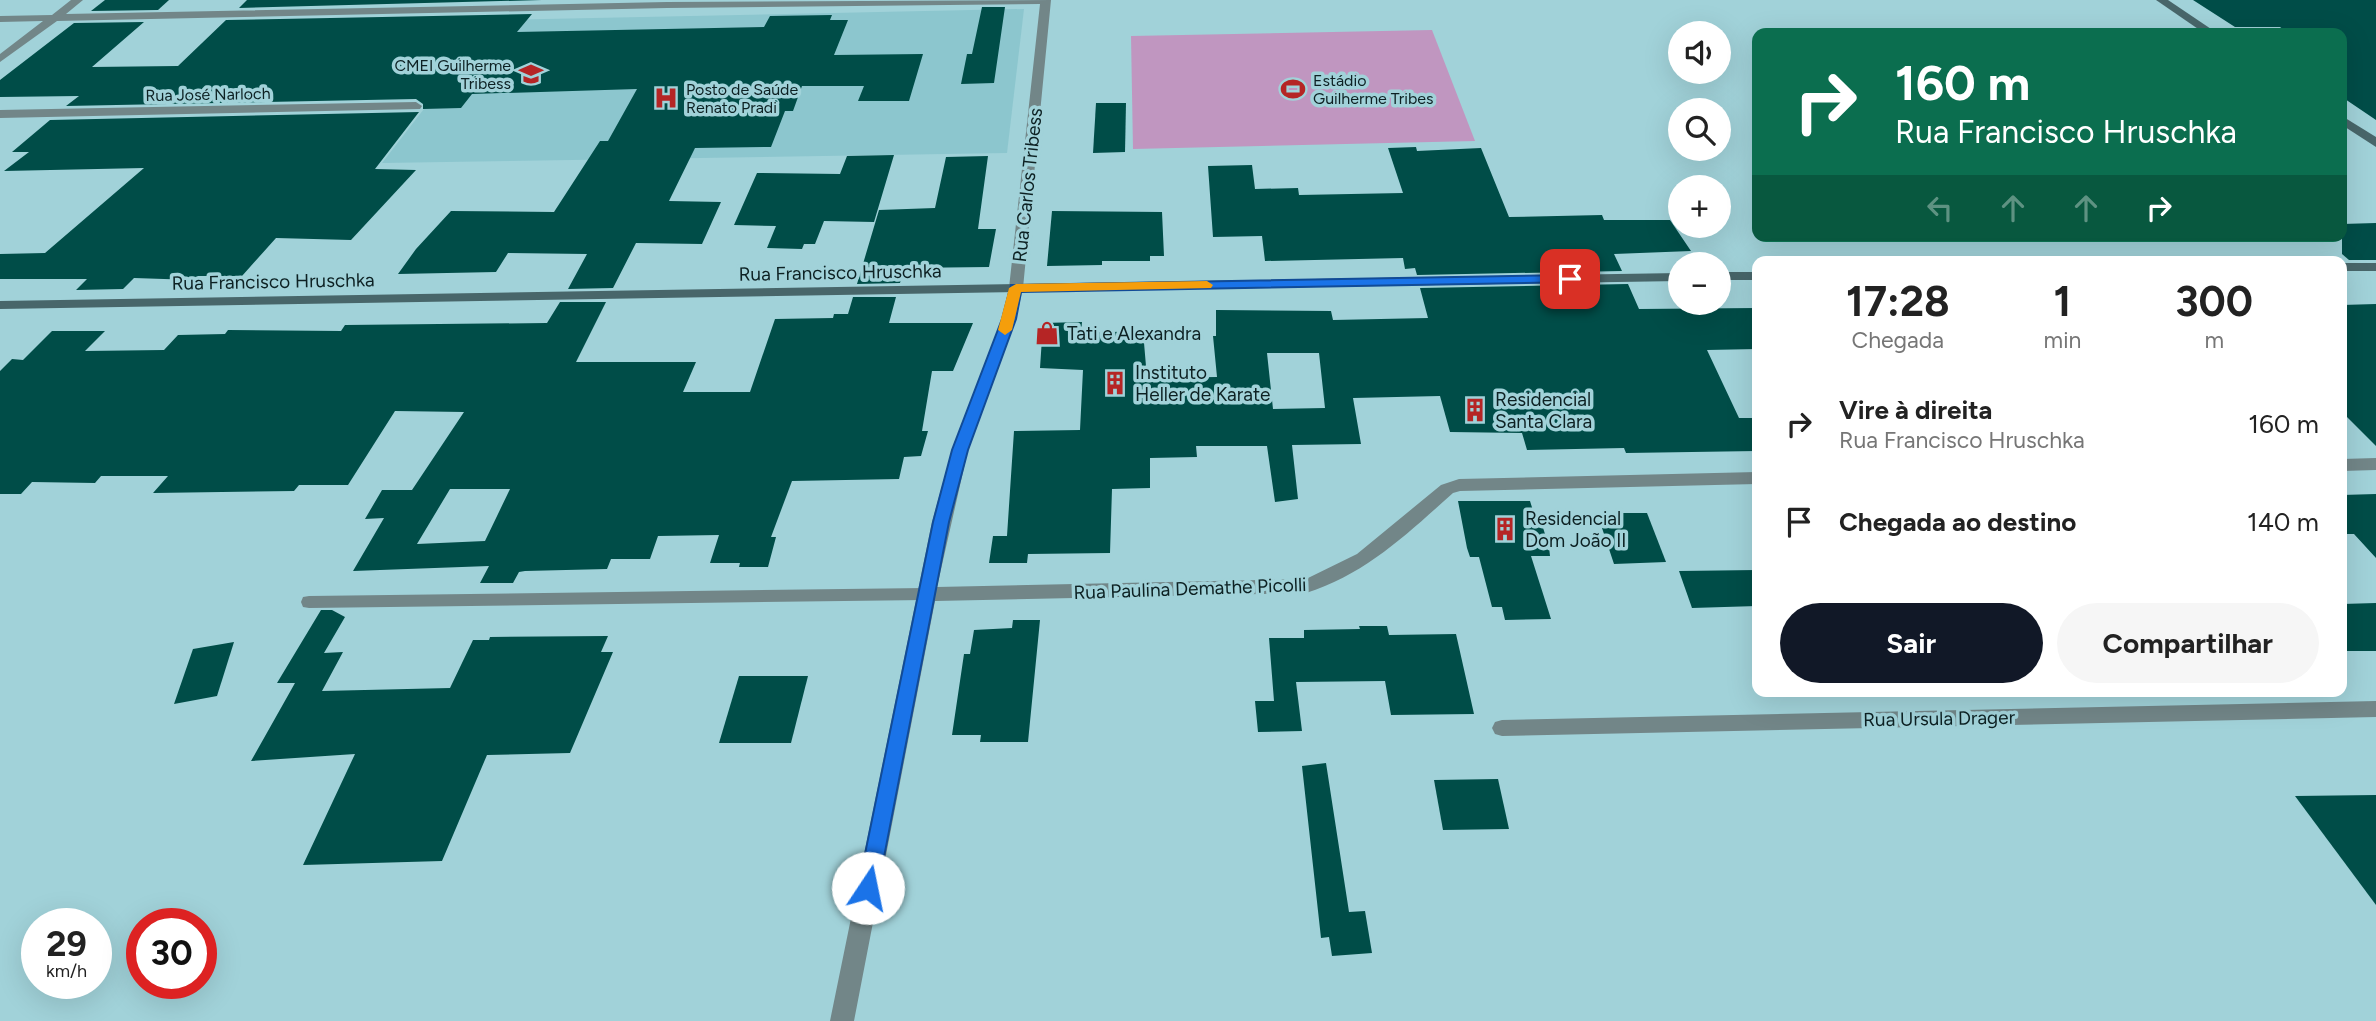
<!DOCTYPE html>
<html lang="pt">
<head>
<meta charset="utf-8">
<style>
	body { margin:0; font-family:Figtree,sans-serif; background:#f6f6f6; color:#222; height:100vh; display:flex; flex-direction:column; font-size:26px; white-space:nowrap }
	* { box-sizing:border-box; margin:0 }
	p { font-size:23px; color:#767676 }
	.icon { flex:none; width:38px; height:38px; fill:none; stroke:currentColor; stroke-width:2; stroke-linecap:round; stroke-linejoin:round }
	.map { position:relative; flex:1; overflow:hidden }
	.details { position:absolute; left:1752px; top:256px; width:595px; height:441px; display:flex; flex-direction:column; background:#fff; border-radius:14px; box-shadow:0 7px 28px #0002 }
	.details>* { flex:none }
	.banner { position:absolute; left:1752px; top:28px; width:595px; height:214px; border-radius:14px; box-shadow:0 7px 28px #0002; background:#0b6e4f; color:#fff; overflow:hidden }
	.buttons { position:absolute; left:1668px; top:21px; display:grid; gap:14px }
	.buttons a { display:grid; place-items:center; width:63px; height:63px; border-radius:50%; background:#fff; box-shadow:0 7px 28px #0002; font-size:35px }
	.speed { position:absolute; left:21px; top:908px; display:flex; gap:14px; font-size:35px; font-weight:700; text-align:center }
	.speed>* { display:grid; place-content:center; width:91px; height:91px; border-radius:50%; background:#fff; box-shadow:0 7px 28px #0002; line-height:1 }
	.speed small { font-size:18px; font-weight:400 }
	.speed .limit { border:10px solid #d22; background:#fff; color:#111 }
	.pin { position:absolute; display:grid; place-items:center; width:60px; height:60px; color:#fff; margin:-30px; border-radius:14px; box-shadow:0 4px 10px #0006 }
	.me { position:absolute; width:77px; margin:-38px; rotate:11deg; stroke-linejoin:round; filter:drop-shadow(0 0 5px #0008) }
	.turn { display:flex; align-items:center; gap:24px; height:147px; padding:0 28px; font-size:32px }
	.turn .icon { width:91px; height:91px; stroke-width:2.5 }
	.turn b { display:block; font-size:49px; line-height:60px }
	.lanes { display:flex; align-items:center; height:66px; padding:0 28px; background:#0003; justify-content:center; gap:35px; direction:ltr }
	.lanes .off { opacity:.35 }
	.eta { display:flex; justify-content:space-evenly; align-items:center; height:119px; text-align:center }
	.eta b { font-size:42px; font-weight:700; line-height:49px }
	.primary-button { display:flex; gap:14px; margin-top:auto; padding:14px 28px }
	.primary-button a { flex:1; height:80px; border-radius:42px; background:#111827; color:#fff; font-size:28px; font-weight:700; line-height:80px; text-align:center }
	.primary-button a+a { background:#f6f6f6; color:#222 }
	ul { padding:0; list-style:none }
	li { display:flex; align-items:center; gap:21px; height:98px; padding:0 28px }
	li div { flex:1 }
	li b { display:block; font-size:26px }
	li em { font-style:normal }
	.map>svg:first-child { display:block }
	.built { fill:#8cc6ce }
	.green { fill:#c096c0 }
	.building { fill:#004d48; fill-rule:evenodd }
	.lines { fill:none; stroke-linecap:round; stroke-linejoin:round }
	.service { fill:#728688; fill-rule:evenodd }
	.minor { fill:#728688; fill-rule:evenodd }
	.secondary { fill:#48666a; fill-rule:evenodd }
	.route { fill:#1a73e8; stroke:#114b97; stroke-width:2 }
	.slow { fill:#f59e0b }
	.labels { text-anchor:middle; stroke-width:7; stroke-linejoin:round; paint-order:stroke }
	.far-poi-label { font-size:16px; fill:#0d2123; stroke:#a1d2d9; text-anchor:start }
	.far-street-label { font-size:16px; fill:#0d2123; stroke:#a1d2d9 }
	.street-label { font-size:19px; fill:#0d2123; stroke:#a1d2d9 }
	.poi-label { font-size:19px; fill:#0d2123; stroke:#a1d2d9; text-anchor:start }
</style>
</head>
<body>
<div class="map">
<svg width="2376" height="1021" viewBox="0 0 2376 1021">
	<rect width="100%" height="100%" fill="#a1d2d9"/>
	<!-- built -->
	<polygon class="built" points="1024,9 1007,153 382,163 493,20"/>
	<!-- green -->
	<polygon class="green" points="1432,30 1475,141 1133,149 1131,36"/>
	<!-- building -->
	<g class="building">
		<polygon points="105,0 169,0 158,10 91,11"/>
		<polygon points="247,0 542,0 239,8"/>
		<polygon points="2193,0 2376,0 2376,120 2342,97 2342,33 2288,33 2280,27 2235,27"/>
		<polygon points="982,7 1005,7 994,83 961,84 967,54 972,54"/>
		<polygon points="532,14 517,32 764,27 770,16 832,15 830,20 848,20 834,55 923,54 909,101 858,101 864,86 802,86 793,111 785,111 771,147 695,148 669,201 721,202 702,244 636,243 613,288 568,289 587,254 508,253 496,272 398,274 416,249 451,211 554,212 600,141 608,141 637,89 472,94 461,108 423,109 423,104 416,99 66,106 79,96 0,97 0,80 74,23 144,22 92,67 178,66 226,20"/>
		<polygon points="1096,103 1126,103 1125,152 1093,153"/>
		<polygon points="419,112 375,169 416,170 351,240 276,238 242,276 198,276 194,280 134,278 123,289 76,290 87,279 0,279 0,254 45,253 144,168 4,171 29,152 12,152 50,120"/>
		<polygon points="1416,147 1417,151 1481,148 1509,217 1602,215 1604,220 1670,220 1691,251 1614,254 1622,271 1417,275 1415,268 1405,269 1403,258 1265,261 1262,236 1213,237 1208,166 1252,165 1255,189 1298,188 1299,195 1403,193 1388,148"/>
		<polygon points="894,155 874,222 824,221 815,244 804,244 802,249 767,248 776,226 734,225 757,173 840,174 847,156"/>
		<polygon points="988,156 978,229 996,229 989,267 904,268 900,283 857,284 879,210 935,208 946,157"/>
		<polygon points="1052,211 1162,212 1164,256 1150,256 1150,261 1102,261 1102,265 1047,266"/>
		<polygon points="2376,223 2376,260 2349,260 2342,254 2342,224"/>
		<path d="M1628,284L1639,309L1757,308V349L1707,350L1739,418H1757V451L1626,453L1624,448L1527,450L1522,433L1450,432L1440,396L1353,398L1361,444L1292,445L1298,499L1275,502L1267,446H1196L1197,457L1150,458V488L1112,489L1110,553L1028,554L1027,563H989L993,536H1007L1014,431L1080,430L1083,370L1040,368L1043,323L1082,322L1081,333L1143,331L1147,378L1217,377L1213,336H1216V310L1331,311L1333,320L1428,318L1420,288ZM1267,353H1319L1325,408L1273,409Z"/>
		<path d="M853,297H896L889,323H973L953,371H932L922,431H928L921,456L904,457L899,479L792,481L771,537H776L768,567H739L740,563H710L719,535L658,536L650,559H611L607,569L525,571L519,572L513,583H480L489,566L353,571L384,518L365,519L382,490H412L464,412L395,411L348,485H299L294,491L153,493L168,476H101L95,483L32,482L21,494H0V371L12,359L23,360L52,331H105L85,351L164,350L178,335L225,334L228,330L341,331L345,325L547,323L560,302H606L576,362H696L683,392H750L775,319L833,318L834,314H848ZM450,489H510L485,541L417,544Z"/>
		<polygon points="2376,304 2376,446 2342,412 2342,305"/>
		<polygon points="2376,494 2376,558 2354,534 2342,534 2342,495"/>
		<polygon points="1458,501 1530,501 1535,517 1540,518 1549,547 1550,556 1531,556 1551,619 1505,620 1502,607 1492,607 1479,557 1470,557 1467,548"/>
		<polygon points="1597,513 1647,513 1666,562 1614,564"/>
		<polygon points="1757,570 1757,606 1692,608 1679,571"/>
		<polygon points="2376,603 2376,651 2342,651 2342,604"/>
		<polygon points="321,610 332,610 345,617 324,653 343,652 322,691 450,688 473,640 489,640 490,637 608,636 601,652 613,652 570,753 487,755 442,861 303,865 355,754 251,761 295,683 277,683"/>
		<polygon points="1013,620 1040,620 1028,742 980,742 981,735 952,735 964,654 970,654 974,630 1012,628"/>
		<polygon points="1359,626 1387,626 1389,635 1456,634 1474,714 1391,715 1385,681 1296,682 1302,731 1258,732 1255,701 1274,701 1269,638 1304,638 1304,630 1360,629"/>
		<polygon points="234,642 217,696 174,704 193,649"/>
		<polygon points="739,676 808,676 791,743 719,743"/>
		<polygon points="1326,763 1349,912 1365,911 1372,953 1332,956 1329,937 1321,938 1302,766"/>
		<polygon points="1498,779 1509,829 1443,830 1434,780"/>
		<polygon points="2376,795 2376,905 2295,796"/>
	</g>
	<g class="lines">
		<!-- service -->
		<polygon class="service" points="925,588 931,590 933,594 931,598 925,600 309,608 303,607 301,602 303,597 309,596"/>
		<!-- minor -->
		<g class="minor">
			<path d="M71,0H83L66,14L667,2L1051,0L1023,288L1016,319L968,450L937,587L1306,579L1357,554L1441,485L1459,479L1757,472V484L1460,491L1453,493C1407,534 1366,574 1306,593L935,601L854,1021H830L932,522L952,450L1002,319L1009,288L1040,4L667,8L57,21L0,62V54L43,21L0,22V16L52,15Z"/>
			<polygon points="416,102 422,106 420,109 0,118 0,110"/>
			<polygon points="2376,458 2376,470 2342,471 2342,459"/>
			<polygon points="2376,701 2376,717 1502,736 1495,734 1492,728 1495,722 1502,720"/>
		</g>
		<!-- secondary -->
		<g class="secondary">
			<polygon points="2156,0 2168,0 2217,33 2204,33"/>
			<polygon points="2342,116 2376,137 2376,147 2342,125"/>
			<rect x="2342" y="263" width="34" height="8"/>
			<rect x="1718" y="272" width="39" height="8"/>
			<polygon points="1680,273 1680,281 0,309 0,301"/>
		</g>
	</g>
	<!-- route -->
	<polygon class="route" points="1570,275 1576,279 1575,282 1021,292 1016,319 968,450 949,522 878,888 875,894 868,897 861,894 858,888 933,522 952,450 1002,319 1011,285"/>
	<!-- slow -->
	<polygon class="slow" points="1207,281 1213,285 1211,288 1021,292 1012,330 1005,335 998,330 1009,288 1016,284"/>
	<!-- icons -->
	<defs>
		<g id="school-bare" transform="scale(1.89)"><path d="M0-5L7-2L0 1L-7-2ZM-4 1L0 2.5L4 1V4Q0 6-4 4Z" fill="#b52525" stroke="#a1d2d9" stroke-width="2.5" paint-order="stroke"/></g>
		<g id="stadium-bare" transform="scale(1.89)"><path d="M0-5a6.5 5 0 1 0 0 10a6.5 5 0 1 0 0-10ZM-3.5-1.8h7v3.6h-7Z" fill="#b52525" stroke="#a1d2d9" stroke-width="2.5" paint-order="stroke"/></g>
		<g id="hospital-bare" transform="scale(1.89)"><path d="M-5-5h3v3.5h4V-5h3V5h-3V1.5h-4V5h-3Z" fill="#b52525" stroke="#a1d2d9" stroke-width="2.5" paint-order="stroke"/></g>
		<g id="shop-bare" transform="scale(1.89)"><path d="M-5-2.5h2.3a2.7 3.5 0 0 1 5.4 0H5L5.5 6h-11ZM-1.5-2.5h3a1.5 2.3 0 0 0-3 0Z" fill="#b52525" stroke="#a1d2d9" stroke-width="2.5" paint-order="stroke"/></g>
		<g id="building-bare" transform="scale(1.89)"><path d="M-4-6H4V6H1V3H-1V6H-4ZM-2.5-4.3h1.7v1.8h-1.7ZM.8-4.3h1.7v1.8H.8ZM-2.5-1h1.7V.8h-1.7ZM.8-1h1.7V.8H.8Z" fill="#b52525" stroke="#a1d2d9" stroke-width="2.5" paint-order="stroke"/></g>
	</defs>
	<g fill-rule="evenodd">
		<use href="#school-bare" x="531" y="74"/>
		<use href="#stadium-bare" x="1293" y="89"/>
		<use href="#hospital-bare" x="666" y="98"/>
		<use href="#shop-bare" x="1047" y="333"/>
		<use href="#building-bare" x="1115" y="383"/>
		<use href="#building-bare" x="1475" y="410"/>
		<use href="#building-bare" x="1505" y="529"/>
	</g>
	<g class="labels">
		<!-- far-poi labels -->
		<g class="far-poi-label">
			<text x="511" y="71" text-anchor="end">CMEI Guilherme<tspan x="511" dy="18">Tribess</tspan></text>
			<text x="1313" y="86">Estádio<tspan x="1313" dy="18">Guilherme Tribes</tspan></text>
			<text x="686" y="95">Posto de Saúde<tspan x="686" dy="18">Renato Pradi</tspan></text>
		</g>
		<!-- far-street labels -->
		<g class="far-street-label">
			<text transform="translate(208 94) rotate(-1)" y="6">Rua José Narloch</text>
		</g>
		<!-- street labels -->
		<g class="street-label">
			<text transform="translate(1027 185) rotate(-84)" y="7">Rua Carlos Tribess</text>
			<text transform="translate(840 272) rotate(-1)" y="7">Rua Francisco Hruschka</text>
			<text transform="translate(273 281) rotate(-1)" y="7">Rua Francisco Hruschka</text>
			<text transform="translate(1190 588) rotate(-2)" y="7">Rua Paulina Demathe Picolli</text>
			<text transform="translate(1939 718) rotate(-1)" y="7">Rua Ursula Drager</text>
		</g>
		<!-- poi labels -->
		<g class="poi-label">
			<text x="1067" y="340">Tati e Alexandra</text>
			<text x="1135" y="379">Instituto<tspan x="1135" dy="22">Heller de Karate</tspan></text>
			<text x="1495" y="406">Residencial<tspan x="1495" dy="22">Santa Clara</tspan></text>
			<text x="1525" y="525">Residencial<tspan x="1525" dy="22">Dom João II</tspan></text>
		</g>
	</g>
</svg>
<div class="buttons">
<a><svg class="icon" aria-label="sound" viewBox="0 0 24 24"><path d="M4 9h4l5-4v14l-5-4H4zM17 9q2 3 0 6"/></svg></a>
<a><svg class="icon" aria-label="search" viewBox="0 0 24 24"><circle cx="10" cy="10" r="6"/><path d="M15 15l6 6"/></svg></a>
<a>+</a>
<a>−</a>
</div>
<div class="speed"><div>29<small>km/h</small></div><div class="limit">30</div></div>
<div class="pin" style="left:1570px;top:279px;background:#d93025"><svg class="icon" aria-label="arrive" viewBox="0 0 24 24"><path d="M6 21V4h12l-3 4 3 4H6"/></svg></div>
<svg class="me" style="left:868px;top:888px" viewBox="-20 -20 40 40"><circle r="19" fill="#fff"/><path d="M0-13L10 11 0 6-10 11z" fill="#1a73e8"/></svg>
<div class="banner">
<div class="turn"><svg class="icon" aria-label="right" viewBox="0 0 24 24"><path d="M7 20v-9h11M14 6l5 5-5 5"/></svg><div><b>160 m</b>Rua Francisco Hruschka</div></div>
<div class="lanes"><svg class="icon off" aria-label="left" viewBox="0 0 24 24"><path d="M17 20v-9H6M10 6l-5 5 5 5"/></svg><svg class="icon off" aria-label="ahead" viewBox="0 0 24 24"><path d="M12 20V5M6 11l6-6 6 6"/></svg><svg class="icon off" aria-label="ahead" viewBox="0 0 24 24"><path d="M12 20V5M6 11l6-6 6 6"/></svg><svg class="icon" aria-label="right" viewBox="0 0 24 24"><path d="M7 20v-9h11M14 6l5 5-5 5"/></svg></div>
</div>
<section class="details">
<div class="eta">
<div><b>17:28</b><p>Chegada</p></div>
<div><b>1</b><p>min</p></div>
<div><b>300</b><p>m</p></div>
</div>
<ul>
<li><svg class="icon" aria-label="right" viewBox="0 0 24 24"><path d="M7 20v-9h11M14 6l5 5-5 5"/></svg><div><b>Vire à direita</b><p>Rua Francisco Hruschka</p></div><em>160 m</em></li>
<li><svg class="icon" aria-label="arrive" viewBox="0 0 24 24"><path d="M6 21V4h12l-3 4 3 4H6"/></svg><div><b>Chegada ao destino</b></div><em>140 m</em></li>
</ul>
<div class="primary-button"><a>Sair</a><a>Compartilhar</a></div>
</section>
</div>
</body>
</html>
